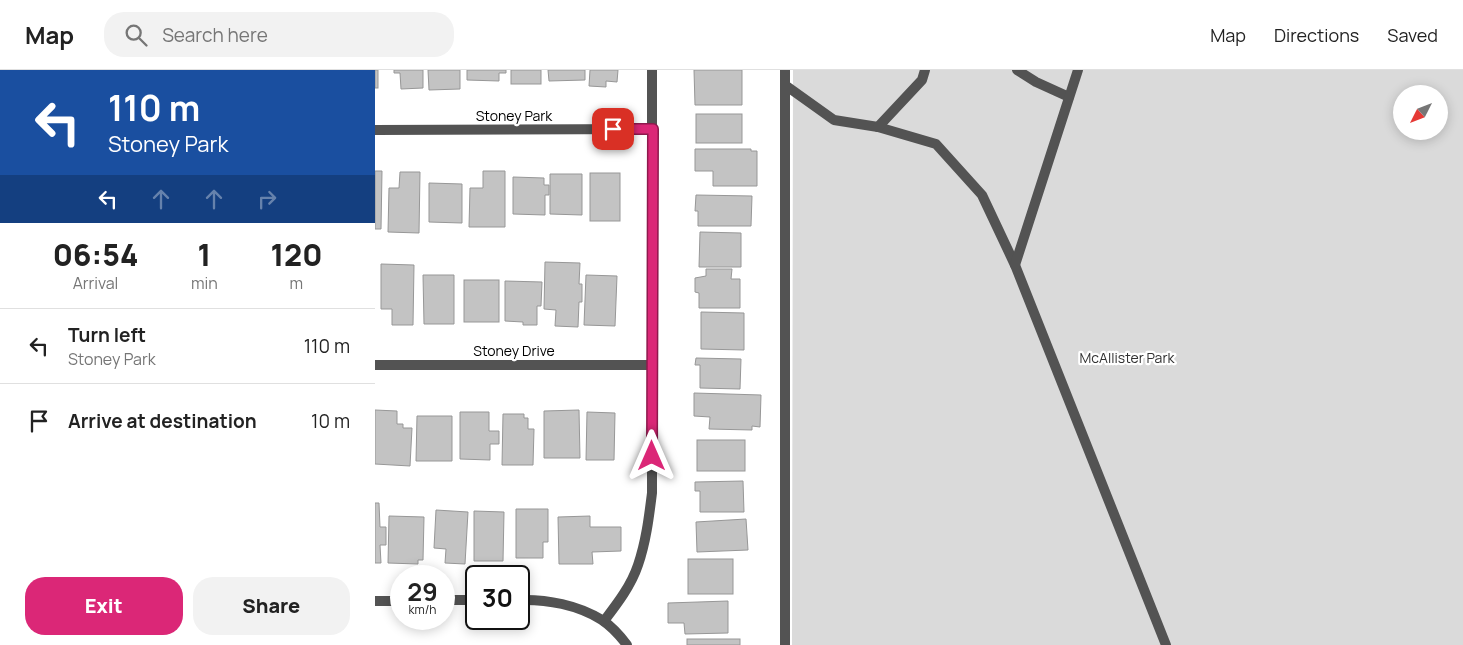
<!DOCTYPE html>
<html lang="en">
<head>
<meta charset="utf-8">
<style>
	body { margin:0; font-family:Manrope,sans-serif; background:#f2f2f2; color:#222; height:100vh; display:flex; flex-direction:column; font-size:19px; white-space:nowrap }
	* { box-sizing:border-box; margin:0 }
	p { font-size:16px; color:#767676 }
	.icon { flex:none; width:28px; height:28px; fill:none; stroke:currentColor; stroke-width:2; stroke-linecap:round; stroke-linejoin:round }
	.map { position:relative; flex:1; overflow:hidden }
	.drawer { display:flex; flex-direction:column; background:#fff; width:375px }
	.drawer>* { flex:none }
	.guide { background:#1a4fa0; color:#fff; overflow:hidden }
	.needle { width:32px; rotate:228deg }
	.fabs { position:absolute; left:1018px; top:15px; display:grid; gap:10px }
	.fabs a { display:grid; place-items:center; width:55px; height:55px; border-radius:50%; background:#fff; box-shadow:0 2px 12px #0003; font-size:25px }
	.speed { position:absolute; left:15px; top:495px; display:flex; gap:10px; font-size:25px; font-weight:700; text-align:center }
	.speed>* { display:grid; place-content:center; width:65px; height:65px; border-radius:50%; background:#fff; box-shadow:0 2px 12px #0003; line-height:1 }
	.speed small { font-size:12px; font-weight:400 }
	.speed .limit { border:2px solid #111; border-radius:8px; background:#fff; color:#111 }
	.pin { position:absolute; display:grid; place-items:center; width:42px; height:42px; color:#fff; margin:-21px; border-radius:10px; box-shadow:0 2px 8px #0006 }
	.me { position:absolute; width:55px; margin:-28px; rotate:0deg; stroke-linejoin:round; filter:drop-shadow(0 0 4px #0008) }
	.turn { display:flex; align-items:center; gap:18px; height:105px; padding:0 25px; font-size:22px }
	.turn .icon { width:65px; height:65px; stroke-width:2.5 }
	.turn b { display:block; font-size:35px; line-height:42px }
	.lanes { display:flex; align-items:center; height:48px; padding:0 25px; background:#0003; justify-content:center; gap:25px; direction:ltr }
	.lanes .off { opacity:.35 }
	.eta { display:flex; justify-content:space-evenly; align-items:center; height:85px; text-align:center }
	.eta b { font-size:30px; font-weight:800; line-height:35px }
	.cta { display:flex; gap:10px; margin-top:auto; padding:10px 25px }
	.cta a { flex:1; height:58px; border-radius:20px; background:#db2777; color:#fff; font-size:20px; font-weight:800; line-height:58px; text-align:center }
	.cta a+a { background:#f2f2f2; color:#222 }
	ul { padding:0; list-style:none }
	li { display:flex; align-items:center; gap:15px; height:75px; padding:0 25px; border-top:1px solid #e0e0e0 }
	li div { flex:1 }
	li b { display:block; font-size:19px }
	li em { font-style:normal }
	header { display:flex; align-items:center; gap:30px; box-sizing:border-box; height:70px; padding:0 25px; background:#fff; border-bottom:1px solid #e0e0e0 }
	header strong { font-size:24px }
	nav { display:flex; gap:28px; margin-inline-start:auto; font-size:18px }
	.search { width:350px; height:45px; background:#f2f2f2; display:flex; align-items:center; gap:12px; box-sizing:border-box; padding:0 18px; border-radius:20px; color:#767676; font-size:19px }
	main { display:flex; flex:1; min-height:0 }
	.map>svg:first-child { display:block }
	.green { fill:#dadada; fill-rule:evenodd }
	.building { fill:#c3c3c3; stroke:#979797 }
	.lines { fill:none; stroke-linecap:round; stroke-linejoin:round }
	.lane { stroke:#535353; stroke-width:10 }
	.street { stroke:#535353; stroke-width:10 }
	.route-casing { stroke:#8e194d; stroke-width:12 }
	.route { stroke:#db2777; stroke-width:9 }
	.labels { text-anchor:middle; stroke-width:4.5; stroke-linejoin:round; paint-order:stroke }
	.street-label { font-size:14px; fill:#000; stroke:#fff }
	.park-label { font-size:14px; fill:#313131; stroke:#fff }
</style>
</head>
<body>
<header>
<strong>Map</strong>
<div class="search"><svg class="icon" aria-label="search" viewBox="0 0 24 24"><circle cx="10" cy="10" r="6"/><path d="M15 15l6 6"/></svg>Search here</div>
<nav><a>Map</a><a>Directions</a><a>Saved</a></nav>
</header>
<main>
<section class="drawer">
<div class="guide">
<div class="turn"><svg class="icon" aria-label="left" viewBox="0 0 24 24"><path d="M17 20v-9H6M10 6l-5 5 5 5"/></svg><div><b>110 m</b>Stoney Park</div></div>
<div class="lanes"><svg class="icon" aria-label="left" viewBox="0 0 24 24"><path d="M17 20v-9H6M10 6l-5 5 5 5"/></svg><svg class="icon off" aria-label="ahead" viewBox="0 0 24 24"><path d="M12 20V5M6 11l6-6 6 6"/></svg><svg class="icon off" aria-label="ahead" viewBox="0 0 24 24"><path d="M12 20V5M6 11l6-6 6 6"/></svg><svg class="icon off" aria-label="right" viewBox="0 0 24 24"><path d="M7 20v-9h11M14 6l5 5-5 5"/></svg></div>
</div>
<div class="eta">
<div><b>06:54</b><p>Arrival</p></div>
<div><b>1</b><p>min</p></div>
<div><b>120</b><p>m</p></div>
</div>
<ul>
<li><svg class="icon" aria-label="left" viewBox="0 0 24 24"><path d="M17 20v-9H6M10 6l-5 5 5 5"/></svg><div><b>Turn left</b><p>Stoney Park</p></div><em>110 m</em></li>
<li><svg class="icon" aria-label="arrive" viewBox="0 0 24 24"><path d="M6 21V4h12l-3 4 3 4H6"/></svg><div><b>Arrive at destination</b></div><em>10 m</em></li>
</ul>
<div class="cta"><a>Exit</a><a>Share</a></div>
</section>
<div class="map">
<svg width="1088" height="575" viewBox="0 0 1088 575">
	<rect width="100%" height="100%" fill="#fff"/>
	<!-- green -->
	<path class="green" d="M418,0H1088V575H417ZM1026,24H1064V61H1026Z"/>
	<!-- building -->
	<g class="building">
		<rect x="0" y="0" width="3" height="18"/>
		<polygon points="19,0 48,0 48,18 26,19 25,3 19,3"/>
		<polygon points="53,0 85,0 85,19 54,20"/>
		<polygon points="92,0 131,0 131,3 124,3 124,11 92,10"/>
		<rect x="136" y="0" width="30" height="14"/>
		<polygon points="173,0 210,0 210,10 174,11"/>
		<polygon points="215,0 243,0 242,12 231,11 231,17 214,16"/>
		<polygon points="319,0 367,0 367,35 320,35"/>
		<rect x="321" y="44" width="46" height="29"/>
		<polygon points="320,79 376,79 376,81 382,81 382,116 338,116 338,101 320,101"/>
		<polygon points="0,101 7,101 6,159 0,159"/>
		<polygon points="108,101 130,101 130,157 94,157 95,118 108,118"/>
		<polygon points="25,102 45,102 44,163 13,162 14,118 24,118"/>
		<rect x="215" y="103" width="30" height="48"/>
		<polygon points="175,104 207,104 207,145 175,144"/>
		<polygon points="138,107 169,108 169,115 174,115 174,125 170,125 170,145 138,144"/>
		<polygon points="54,113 87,114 87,153 54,152"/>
		<polygon points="321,125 377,126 376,156 323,156 323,141 320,141"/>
		<polygon points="325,162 366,163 366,197 324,197"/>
		<polygon points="170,192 205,193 204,214 207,214 207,232 204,232 203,257 180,256 181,240 169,239"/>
		<polygon points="6,194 39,195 38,255 17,255 17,239 6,239"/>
		<polygon points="331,199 357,199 356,209 365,209 365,238 324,238 324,223 320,222 320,208 331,206"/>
		<polygon points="48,205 79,205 79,254 49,254"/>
		<polygon points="211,205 242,206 240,256 209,255"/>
		<rect x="89" y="210" width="35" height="42"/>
		<polygon points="130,211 167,212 166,236 162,236 162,255 148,255 148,252 130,251"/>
		<polygon points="326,242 369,243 369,280 326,279"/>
		<polygon points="321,288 366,289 365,319 325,318 325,295 320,295"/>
		<polygon points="319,323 386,325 385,357 377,356 377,360 334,359 335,347 319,346"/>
		<polygon points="0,340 22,341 22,354 28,354 28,358 37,358 35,396 0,394"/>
		<polygon points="204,340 205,388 169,388 169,341"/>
		<polygon points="85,342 114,342 114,361 124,361 124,374 115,374 115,390 85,389"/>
		<polygon points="212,342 240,343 239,390 211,390"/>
		<polygon points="128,344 149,344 149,348 153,348 153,359 159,359 158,395 127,395"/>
		<polygon points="42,346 77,346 77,391 41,391"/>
		<rect x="322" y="370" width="48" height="31"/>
		<polygon points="368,411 369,442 325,442 325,421 320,421 320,412"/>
		<polygon points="0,433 4,433 5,457 11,457 11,475 5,475 6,493 0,493"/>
		<polygon points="141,439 173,439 173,472 168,472 168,488 141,488"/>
		<polygon points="61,440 93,442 90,494 70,493 71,479 59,478"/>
		<polygon points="99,441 129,442 128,491 99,491"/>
		<polygon points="14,446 49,447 48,490 43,490 43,494 13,493"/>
		<polygon points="215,446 215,457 246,457 246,481 217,482 218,494 184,494 183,447"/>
		<polygon points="371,449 373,480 322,482 321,452"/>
		<rect x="313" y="489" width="45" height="35"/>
		<polygon points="353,531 353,563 310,564 309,553 293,553 293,533"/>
		<rect x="312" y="569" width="53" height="6"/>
	</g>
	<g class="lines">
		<!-- lane -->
		<g class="lane">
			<polyline points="642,0 661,12 694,27"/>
			<polyline points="410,15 459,50 503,57 561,74 607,125 640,195 791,575"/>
			<polyline points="503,57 547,10 550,0"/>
			<polyline points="640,195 703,0"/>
		</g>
		<!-- street -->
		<g class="street">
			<polyline points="410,0 410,575"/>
			<polyline points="0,60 278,59"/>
			<polyline points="0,295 278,295"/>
			<polyline points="69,530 101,530"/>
			<path d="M144,530C172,529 203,535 227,550C236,556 246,567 252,575"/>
			<polyline points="0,531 26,531"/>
			<path d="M229,551C242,534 256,516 263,495C271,472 274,447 277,423V0"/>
		</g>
	</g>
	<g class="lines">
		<!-- route casing -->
		<g class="route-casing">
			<polyline id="route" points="238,59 278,59 277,386"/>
		</g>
		<!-- route -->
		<use href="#route" class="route"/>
	</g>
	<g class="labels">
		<!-- street labels -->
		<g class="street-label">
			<text x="139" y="51">Stoney Park</text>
			<text x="139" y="286">Stoney Drive</text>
		</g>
		<!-- park labels -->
		<g class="park-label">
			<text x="752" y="293">McAllister Park</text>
		</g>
	</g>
</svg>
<div class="fabs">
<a><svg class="needle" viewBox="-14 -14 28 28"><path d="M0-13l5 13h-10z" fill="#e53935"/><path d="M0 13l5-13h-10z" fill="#767676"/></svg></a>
</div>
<div class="speed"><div>29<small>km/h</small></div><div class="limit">30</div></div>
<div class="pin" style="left:238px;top:59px;background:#d93025"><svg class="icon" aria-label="arrive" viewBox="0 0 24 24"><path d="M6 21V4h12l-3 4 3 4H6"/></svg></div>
<svg class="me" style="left:277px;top:386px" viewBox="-20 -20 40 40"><path d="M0-17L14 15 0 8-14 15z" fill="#db2777" stroke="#fff" stroke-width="4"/></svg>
</div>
</main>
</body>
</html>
